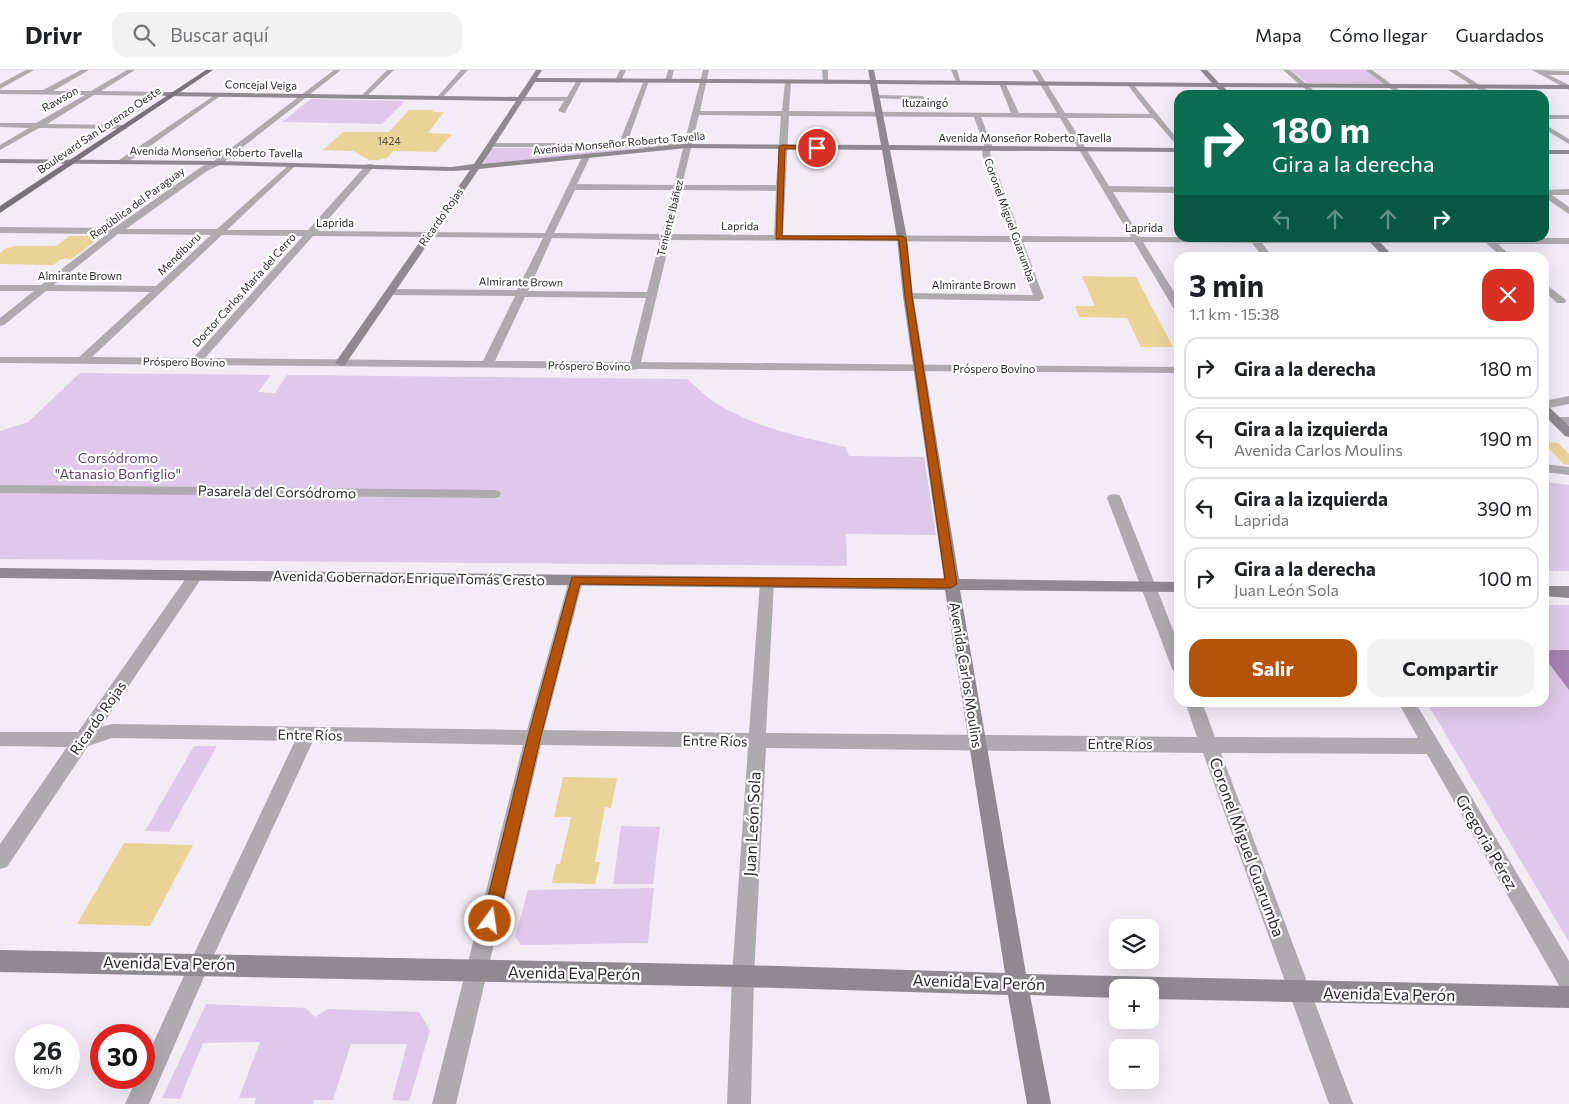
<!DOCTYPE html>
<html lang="es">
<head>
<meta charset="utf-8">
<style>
	body { margin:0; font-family:Commissioner,sans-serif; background:#f2f2f2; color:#202124; height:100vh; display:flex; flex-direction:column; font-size:19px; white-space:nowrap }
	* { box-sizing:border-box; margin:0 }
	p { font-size:16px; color:#757577 }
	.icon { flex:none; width:28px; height:28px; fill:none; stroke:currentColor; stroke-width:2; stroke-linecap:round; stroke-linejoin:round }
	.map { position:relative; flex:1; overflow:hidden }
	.panel { position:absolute; left:1174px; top:182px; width:375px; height:455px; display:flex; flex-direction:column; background:#fff; border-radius:15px; box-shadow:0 5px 20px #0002 }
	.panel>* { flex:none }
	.top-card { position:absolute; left:1174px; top:20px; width:375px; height:152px; border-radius:15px; box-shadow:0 5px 20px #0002; background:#0b6e4f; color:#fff; overflow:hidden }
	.fabs { position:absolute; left:1109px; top:849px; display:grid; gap:10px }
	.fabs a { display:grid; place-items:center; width:50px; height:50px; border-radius:10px; background:#fff; box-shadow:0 5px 20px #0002; font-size:25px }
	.speed { position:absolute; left:15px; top:954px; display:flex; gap:10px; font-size:25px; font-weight:700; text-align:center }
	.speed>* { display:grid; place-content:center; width:65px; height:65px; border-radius:50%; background:#fff; box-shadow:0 5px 20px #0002; line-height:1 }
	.speed small { font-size:12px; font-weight:400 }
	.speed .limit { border:8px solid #d22; background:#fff; color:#111 }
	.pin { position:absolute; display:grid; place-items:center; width:42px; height:42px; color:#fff; margin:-21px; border:2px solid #fff; border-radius:50%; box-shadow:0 1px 5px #0007 }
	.me { position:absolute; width:55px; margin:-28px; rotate:14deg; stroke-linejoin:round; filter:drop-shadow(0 0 4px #0008) }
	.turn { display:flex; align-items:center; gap:18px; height:105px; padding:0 15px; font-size:22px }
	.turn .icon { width:65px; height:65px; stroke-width:2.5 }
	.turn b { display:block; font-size:35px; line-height:42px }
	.lanes { display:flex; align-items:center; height:48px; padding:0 15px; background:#0003; justify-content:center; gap:25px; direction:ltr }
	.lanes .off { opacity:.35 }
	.round { display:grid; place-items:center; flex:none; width:52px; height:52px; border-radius:15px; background:#f2f2f2 }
	.headline { display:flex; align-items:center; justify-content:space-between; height:85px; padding:0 15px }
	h1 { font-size:30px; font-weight:700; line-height:38px }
	.button { display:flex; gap:10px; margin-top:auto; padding:10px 15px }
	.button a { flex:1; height:58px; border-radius:15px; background:#b45309; color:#fff; font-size:20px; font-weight:700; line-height:58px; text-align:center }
	.button a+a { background:#f2f2f2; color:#202124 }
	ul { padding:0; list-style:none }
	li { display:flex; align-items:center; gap:15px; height:62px; margin:0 10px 8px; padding:0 5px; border:2px solid #e0e0e0; border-radius:15px }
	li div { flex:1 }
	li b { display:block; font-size:19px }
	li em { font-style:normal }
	header { display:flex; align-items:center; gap:30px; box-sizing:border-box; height:70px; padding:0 25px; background:#fff; border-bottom:1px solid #e0e0e0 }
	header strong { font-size:24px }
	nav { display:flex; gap:28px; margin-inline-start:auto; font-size:18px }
	.search { width:350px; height:45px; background:#f2f2f2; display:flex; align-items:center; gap:12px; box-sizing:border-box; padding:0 18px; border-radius:15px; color:#757577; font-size:19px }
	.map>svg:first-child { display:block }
	.green { fill:#dfc8e9 }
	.water { fill:#a682b3 }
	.building { fill:#ead397 }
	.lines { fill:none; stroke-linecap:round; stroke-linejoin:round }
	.street { fill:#aeabaf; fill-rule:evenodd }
	.secondary { fill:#8e8a90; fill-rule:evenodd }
	.primary { fill:#78737a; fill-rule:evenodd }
	.route { fill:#b45309; stroke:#753606 }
	.labels { text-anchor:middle; stroke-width:4.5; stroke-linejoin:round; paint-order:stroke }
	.far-street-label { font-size:11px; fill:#2a282b; stroke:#fff }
	.number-label { font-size:11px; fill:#5a5346 }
	.park-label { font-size:14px; fill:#693b7a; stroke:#fff }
	.street-label { font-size:14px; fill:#2a282b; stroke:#fff }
	.near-street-label { font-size:16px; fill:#2a282b; stroke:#fff }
</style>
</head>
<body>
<header>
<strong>Drivr</strong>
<div class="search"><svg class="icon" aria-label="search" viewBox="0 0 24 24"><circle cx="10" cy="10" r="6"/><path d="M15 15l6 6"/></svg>Buscar aquí</div>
<nav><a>Mapa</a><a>Cómo llegar</a><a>Guardados</a></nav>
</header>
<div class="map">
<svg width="1569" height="1034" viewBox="0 0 1569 1034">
	<rect width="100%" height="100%" fill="#f3ecf6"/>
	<!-- green -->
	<g class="green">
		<polygon points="1291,0 1365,0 1385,14 1307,13"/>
		<polygon points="311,29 405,31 382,54 282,52"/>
		<polygon points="492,78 629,78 632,79 484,95 483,94"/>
		<path d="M80,303L271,305L258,322L275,323L287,305L687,309C699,319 710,331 724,338C762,359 804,368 846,377L849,386L924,387L936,465L846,464L847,496L0,489V361L28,352Z"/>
		<polygon points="1544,412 1569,415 1569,501 1544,501"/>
		<polygon points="1544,535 1569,535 1569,872 1427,633 1544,632"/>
		<polygon points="194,676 217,676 169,762 145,761"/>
		<polygon points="621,756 660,757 653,814 613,814"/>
		<polygon points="654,818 648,873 521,875 515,867 528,820"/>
		<polygon points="206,934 306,938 315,947 328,939 419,942 430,961 409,1031 392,1030 407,974 351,974 333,1030 314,1030 313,1034 254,1034 256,1028 239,1028 260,972 203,973 180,1029 162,1028"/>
	</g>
	<!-- water -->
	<polygon class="water" points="1544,580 1569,580 1569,620 1544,587"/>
	<!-- building -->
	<g class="building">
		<polygon points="409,40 434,40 432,42 444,42 428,63 452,64 436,82 393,81 387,88 378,90 369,90 353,81 323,80 343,62 389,62"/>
		<polygon points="70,166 102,166 72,189 61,189 53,195 0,194 0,183 6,178 16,176 56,176"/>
		<polygon points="1082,206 1136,207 1173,277 1141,277 1127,248 1079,247 1075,236 1095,236"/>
		<polygon points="1544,372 1558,373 1569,384 1569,395 1563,394"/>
		<polygon points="563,707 617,708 611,738 605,737 595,792 600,792 595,814 552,813 556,794 560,794 571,747 554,747"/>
		<polygon points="124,773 193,775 150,856 77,854"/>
	</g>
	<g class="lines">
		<!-- street -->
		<g class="street">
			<polygon points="26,0 34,0 0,19 0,14"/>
			<polygon points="81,0 89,0 53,21 91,21 127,0 135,0 101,21 165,22 168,24 165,26 94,25 47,54 124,55 127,55 127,59 39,58 0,80 0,75 29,58 0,57 0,53 36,53 85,25 0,24 0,20 43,20"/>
			<path d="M334,0H341L220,95L207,101L126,159H217L291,93L295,95L294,97L227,160H308L367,94H373V98L318,161L545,163L583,85L590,87L577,114L674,115L683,78L491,77L487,75L491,73H619L644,10L649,11L627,73L684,74L703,0H709L700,41H782L785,12L788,10L791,12L789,41L1011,43L999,13L1002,11L1005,13L1019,43H1057L1032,0H1038L1065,43L1150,44L1127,14L1132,13L1179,71V78L1153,48H1067L1109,116L1179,117V123L1113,122L1140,167L1569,168V174H1498L1513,188H1503L1486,173H1262L1273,188H1264L1252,173L1143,172L1179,230V242L1174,239L1134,172H1023L1044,228L1039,231L908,229L903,226L908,223L1033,225L1014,172L670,170L641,292L1179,297V303L638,299L634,300L630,299L0,293V287H79L150,222L46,221L4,255L0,256V248L34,221H0V215H41L107,164L0,163V157L114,158L201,97L214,91ZM699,45L781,46L776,115H682ZM789,46L974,47L984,75L982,84L1012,166L783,165ZM981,47L1060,48L1131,167L1021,166L990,84L992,75ZM575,120H673L662,164L554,163ZM681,120L776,121L774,165L671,164ZM118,164L211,165L156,216L54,215ZM222,165L303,166L193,288L92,287ZM313,166L543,168L517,220L390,219L385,222L390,225L515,226L483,291L205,288ZM552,168L660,170L647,222L528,221ZM525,227L646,228L630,292L495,291Z"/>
			<polygon points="387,0 394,0 366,27 362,27 362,25"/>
			<polygon points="461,0 468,0 442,28 438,28 438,26"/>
			<polygon points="620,0 626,0 621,11 618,13 615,11"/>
			<polygon points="668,0 674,0 671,11 668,13 665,11"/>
			<polygon points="822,0 828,0 828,14 823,13"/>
			<polygon points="951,0 957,0 961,14 957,14"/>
			<polygon points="1283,0 1290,0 1319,25 1312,25"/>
			<polygon points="1365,0 1372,0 1406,25 1399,25"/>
			<polygon points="1448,0 1456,0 1495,25 1487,25"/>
			<polygon points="1532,0 1569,1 1569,5 1549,5 1569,15 1569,20"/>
			<polygon points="579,9 582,11 565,43 558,41 564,31 521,31 518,29 521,27 567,27 577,10"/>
			<polygon points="218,23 223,24 125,94 119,94 119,90"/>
			<polygon points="877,25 922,26 925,28 922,30 875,28 874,27"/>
			<rect x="1544" y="45" width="25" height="4"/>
			<polygon points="1544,54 1569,69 1569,74 1544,59"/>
			<polygon points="1569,119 1569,125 1552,125 1569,137 1569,144 1544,127 1544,120"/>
			<polygon points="1544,213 1565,229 1566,231 1565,233 1557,233 1544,221"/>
			<polygon points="1569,326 1569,334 1544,339 1544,331"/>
			<polygon points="1557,347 1569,347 1569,355 1553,354 1551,351"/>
			<polygon points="1544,394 1569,397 1569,405 1544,402"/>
			<polygon points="0,415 494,420 499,421 501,424 499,427 494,428 0,423"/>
			<polygon points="1114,424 1119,425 1121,428 1179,575 1179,602 1173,601 1171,596 1107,428 1109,425"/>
			<polygon points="196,500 201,501 203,505 201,509 101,657 112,654 527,660 569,510 571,506 576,505 581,506 583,510 544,660 749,663 760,512 762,508 767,507 772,508 774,512 766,663 1197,667 1185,632 1202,632 1215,667 1418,668 1398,632 1415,632 1569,891 1569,922 1561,919 1427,684 1221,683 1353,1034 1329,1034 1203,683 766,678 754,906 751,1034 727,1034 732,906 748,678 541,675 456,1034 432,1034 523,675 313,671 207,900 149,1034 125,1034 137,1008 144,1008 144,993 193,886 295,671 112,668 88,676 7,797 0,799 0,774 67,677 0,676 0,662 78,662 191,501"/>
		</g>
		<!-- secondary -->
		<g class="secondary">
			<path d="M536,0H542L537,8L870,10L868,0H874L876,10L1212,13L1200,0H1207L1219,13L1569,15V19L1224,17L1231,25H1224L1216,17L877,14L889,75L1179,78V82L890,80L907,168L913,226L959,509L1179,512V522L960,520L1026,904L1569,916V938L1150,929V918H1118V928L1030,925L1051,1034H1027L1008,925L743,917L0,902V880L743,895L1005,903L945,520L0,508V498L944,509L903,226L897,168L882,80L687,78L479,99L345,295L341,296L335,293L470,100L452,101L217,95L0,93V89L217,91L452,97L474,94L516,31L165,26L162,24L165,22L518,27ZM535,12L870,14L881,75L687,74L482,94Z"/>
			<rect x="1544" y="80" width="25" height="4"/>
			<polygon points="1366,168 1376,168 1395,188 1385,188"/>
			<polygon points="1544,335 1548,336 1569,356 1569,367 1565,366 1544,345"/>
			<polygon points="1544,516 1569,516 1569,528 1544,526"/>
		</g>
		<!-- primary -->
		<polygon class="primary" points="206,0 213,0 0,143 0,136"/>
	</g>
	<!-- route -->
	<polygon class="route" points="782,75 817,76 820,78 817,79 785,79 782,166 902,166 906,168 912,226 957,514 951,518 580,514 541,666 498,851 495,857 490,859 485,857 482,851 528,666 572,507 945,509 905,226 899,170 776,169 779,77"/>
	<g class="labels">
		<!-- far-street labels -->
		<g class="far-street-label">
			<text transform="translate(261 15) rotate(1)" y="4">Concejal Veiga</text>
			<text transform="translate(60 29) rotate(-30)" y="4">Rawson</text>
			<text x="925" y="37">Ituzaingó</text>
			<text transform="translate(99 60) rotate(-34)" y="4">Boulevard San Lorenzo Oeste</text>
			<text x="1025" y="72">Avenida Monseñor Roberto Tavella</text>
			<text transform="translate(619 73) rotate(-5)" y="4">Avenida Monseñor Roberto Tavella</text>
			<text transform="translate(216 82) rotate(1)" y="4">Avenida Monseñor Roberto Tavella</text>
			<text transform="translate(137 133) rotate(-36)" y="4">República del Paraguay</text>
			<text transform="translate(441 147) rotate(-55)" y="4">Ricardo Rojas</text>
			<text transform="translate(670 148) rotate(-76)" y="4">Teniente Ibáñez</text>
			<text transform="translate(1010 150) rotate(70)" y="4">Coronel Miguel Guarumba</text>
			<text x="335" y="157">Laprida</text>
			<text transform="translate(740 156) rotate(1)" y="4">Laprida</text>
			<text x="1144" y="162">Laprida</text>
			<text transform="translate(179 184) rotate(-44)" y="4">Mendiburu</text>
			<text x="80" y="210">Almirante Brown</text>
			<text transform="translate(521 212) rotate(1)" y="4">Almirante Brown</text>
			<text x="974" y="219">Almirante Brown</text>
			<text transform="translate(244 220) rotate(-48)" y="4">Doctor Carlos María del Cerro</text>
			<text transform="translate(184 292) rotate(1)" y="4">Próspero Bovino</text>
			<text transform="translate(589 296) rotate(1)" y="4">Próspero Bovino</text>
			<text x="994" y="303">Próspero Bovino</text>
		</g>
		<!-- number labels -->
		<g class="number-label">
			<text x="389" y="75">1424</text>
		</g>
		<!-- park labels -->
		<g class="park-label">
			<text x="118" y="393">Corsódromo<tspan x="118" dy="16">"Atanasio Bonfiglio"</tspan></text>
		</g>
		<!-- street labels -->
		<g class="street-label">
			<text transform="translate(277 422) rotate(1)" y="5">Pasarela del Corsódromo</text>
			<text transform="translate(409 508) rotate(1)" y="5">Avenida Gobernador Enrique Tomás Cresto</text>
			<text transform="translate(966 605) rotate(81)" y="5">Avenida Carlos Moulins</text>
			<text transform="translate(98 648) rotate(-55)" y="5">Ricardo Rojas</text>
			<text transform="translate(310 665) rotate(1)" y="5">Entre Ríos</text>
			<text transform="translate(715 671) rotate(1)" y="5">Entre Ríos</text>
			<text x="1120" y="679">Entre Ríos</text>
		</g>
		<!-- near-street labels -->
		<g class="near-street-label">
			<text transform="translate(752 754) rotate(-87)" y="6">Juan León Sola</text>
			<text transform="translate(1487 772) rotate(60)" y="6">Gregoria Pérez</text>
			<text transform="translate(1247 777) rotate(70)" y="6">Coronel Miguel Guarumba</text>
			<text transform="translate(169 893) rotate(1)" y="6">Avenida Eva Perón</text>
			<text transform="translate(574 903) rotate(1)" y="6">Avenida Eva Perón</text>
			<text transform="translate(979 912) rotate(2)" y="6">Avenida Eva Perón</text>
			<text transform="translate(1389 924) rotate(1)" y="6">Avenida Eva Perón</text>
		</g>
	</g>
</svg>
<div class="fabs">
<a><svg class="icon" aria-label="layers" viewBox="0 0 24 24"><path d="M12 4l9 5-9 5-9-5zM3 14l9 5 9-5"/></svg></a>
<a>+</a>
<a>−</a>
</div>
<div class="speed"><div>26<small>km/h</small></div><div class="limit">30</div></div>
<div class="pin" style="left:817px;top:78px;background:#d93025"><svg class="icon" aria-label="arrive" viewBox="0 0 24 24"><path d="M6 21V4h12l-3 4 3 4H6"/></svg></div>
<svg class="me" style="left:490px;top:851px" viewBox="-20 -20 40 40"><circle r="17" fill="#b45309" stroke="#fff" stroke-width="3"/><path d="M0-11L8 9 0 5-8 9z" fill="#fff"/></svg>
<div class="top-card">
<div class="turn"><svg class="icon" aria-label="right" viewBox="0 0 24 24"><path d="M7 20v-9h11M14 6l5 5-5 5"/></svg><div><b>180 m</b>Gira a la derecha</div></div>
<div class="lanes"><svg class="icon off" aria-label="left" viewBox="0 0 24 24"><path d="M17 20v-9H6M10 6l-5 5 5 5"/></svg><svg class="icon off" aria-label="ahead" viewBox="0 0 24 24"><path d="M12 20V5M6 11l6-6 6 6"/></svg><svg class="icon off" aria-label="ahead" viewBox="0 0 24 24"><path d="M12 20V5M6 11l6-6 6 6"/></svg><svg class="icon" aria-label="right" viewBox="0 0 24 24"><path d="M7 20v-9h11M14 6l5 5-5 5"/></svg></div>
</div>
<section class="panel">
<div class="headline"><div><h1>3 min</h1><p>1.1 km · 15:38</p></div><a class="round" style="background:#d93025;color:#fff"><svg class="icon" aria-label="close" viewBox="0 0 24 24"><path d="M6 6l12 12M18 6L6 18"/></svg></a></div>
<ul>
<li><svg class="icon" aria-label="right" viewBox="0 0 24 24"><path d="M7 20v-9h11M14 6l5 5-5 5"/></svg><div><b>Gira a la derecha</b></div><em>180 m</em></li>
<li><svg class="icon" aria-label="left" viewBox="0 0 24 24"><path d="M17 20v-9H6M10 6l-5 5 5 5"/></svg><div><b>Gira a la izquierda</b><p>Avenida Carlos Moulins</p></div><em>190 m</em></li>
<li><svg class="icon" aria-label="left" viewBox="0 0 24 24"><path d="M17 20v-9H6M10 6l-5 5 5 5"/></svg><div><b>Gira a la izquierda</b><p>Laprida</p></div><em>390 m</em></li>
<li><svg class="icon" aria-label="right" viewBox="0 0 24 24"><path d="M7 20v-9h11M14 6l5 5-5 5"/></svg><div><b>Gira a la derecha</b><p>Juan León Sola</p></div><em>100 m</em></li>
</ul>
<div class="button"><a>Salir</a><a>Compartir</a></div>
</section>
</div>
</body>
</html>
